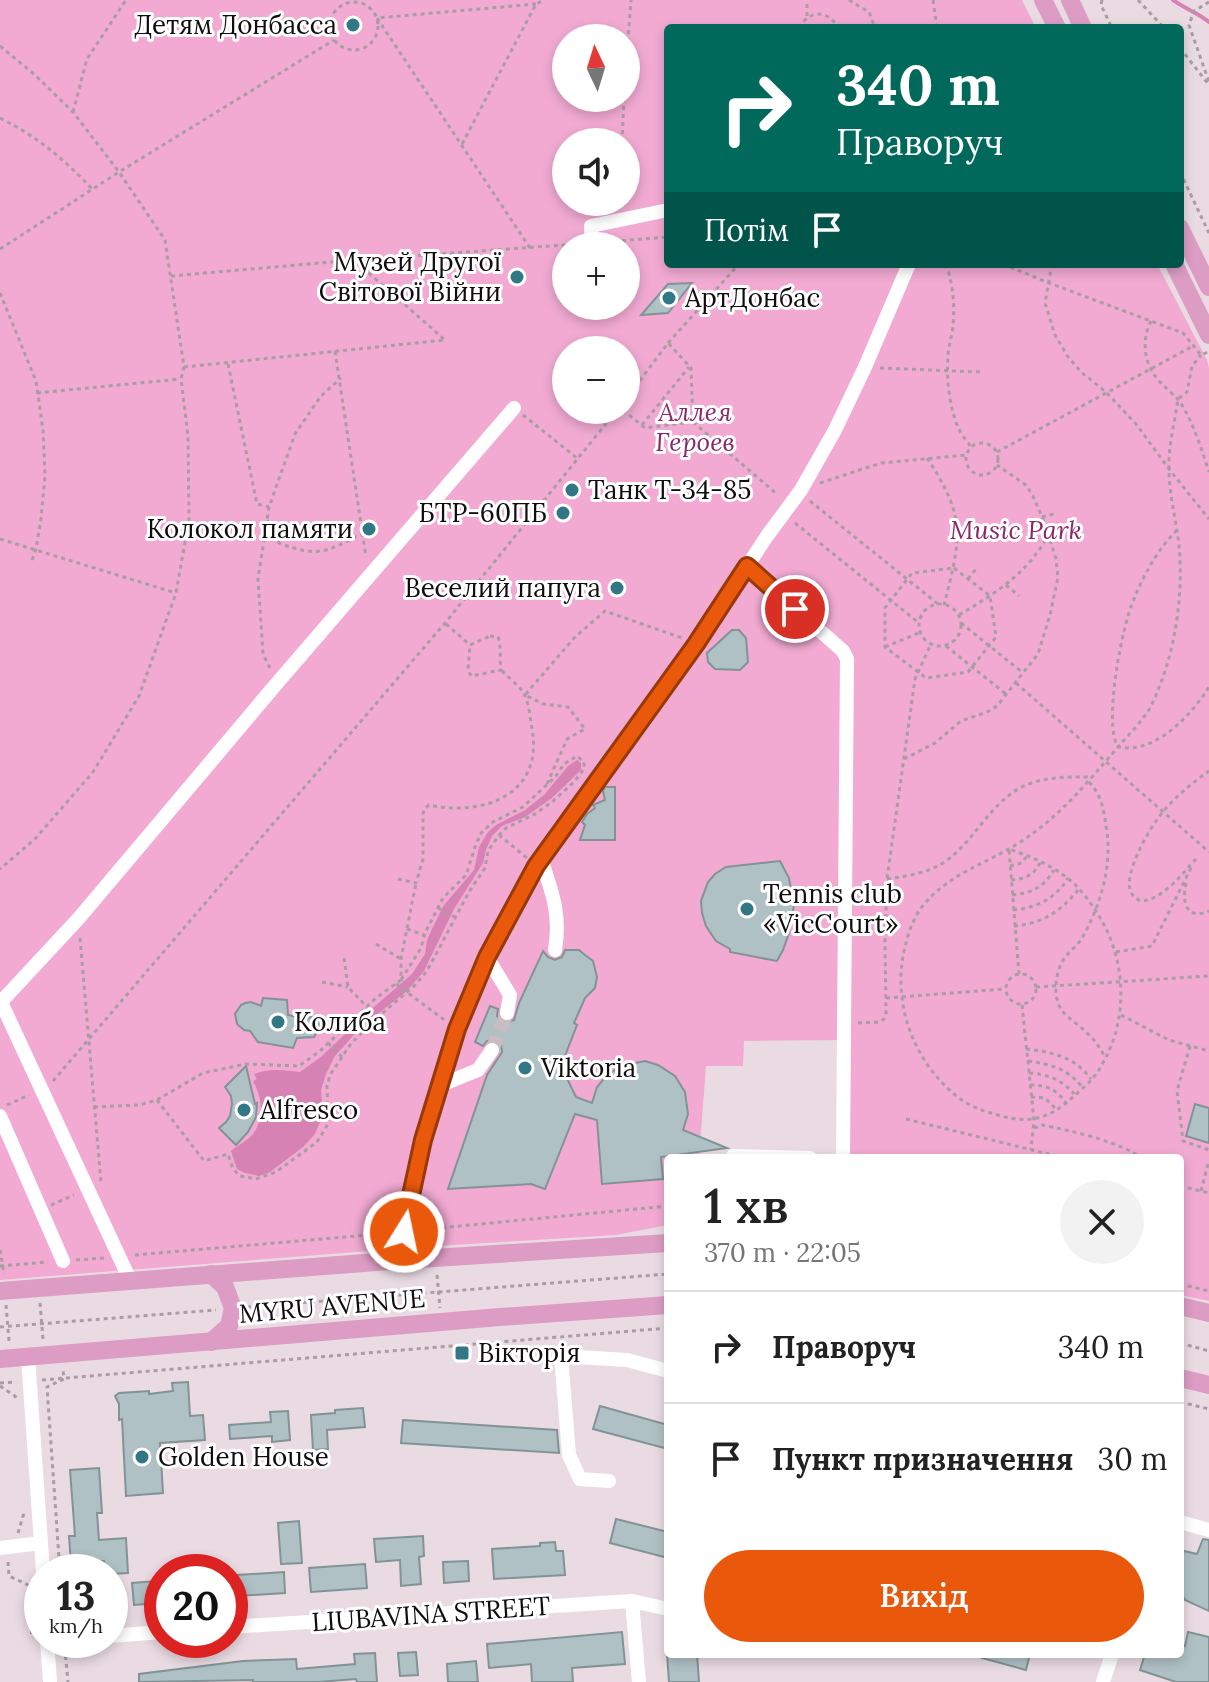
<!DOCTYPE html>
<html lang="uk">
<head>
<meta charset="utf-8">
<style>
	body { margin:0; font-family:Lora,serif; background:#f2f2f2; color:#222; height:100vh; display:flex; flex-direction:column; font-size:30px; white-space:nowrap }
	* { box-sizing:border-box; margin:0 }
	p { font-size:26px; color:#767676 }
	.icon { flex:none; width:44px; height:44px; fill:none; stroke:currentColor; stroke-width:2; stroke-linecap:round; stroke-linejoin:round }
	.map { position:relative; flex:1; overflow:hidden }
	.drawer { position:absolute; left:664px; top:1154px; width:520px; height:504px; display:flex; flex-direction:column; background:#fff; border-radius:8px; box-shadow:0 4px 12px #0003 }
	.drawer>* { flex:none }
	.top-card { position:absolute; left:664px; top:24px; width:520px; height:244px; border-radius:8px; box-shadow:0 4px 12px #0003; background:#00695c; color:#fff; overflow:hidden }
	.needle { width:52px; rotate:356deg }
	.buttons { position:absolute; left:552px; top:24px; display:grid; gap:16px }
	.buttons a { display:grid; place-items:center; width:88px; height:88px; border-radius:50%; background:#fff; box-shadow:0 4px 12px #0003; font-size:40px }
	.speed { position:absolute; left:24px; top:1554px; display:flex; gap:16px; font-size:40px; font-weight:700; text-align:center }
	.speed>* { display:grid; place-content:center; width:104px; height:104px; border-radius:50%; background:#fff; box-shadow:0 4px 12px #0003; line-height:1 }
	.speed small { font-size:20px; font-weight:400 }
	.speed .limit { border:12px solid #d22; background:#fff; color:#111 }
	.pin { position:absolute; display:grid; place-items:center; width:68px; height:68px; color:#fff; margin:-34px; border:4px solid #fff; border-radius:50%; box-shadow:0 2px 8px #0007 }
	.me { position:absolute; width:88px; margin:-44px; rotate:10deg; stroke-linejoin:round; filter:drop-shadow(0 0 6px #0008) }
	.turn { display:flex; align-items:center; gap:28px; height:168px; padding:0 40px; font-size:36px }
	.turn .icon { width:104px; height:104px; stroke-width:2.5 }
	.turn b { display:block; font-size:56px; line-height:68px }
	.then { display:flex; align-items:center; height:76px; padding:0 40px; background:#0003; gap:16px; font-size:30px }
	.round { display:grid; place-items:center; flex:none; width:84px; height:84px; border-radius:42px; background:#f2f2f2 }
	.head { display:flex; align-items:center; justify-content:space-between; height:136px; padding:0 40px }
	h1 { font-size:48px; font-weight:600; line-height:60px }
	.action { display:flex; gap:16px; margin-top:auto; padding:16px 40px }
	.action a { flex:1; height:92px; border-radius:48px; background:#ea580c; color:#fff; font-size:32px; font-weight:600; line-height:92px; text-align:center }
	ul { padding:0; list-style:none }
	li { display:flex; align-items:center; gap:24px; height:112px; padding:0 40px; border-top:2px solid #e0e0e0 }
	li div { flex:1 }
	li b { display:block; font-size:30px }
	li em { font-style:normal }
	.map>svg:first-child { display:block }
	.green { fill:#f2aad3; fill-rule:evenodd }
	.water { fill:#d682b3 }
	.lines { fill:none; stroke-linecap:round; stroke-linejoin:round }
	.stream { stroke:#d682b3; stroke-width:4 }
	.building { fill:#b0c1c5; stroke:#829396; stroke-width:2 }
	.minor-tunnel { stroke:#c9bcc3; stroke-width:14; stroke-dasharray:14 7; stroke-linecap:butt }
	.path { stroke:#a89da3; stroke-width:3; stroke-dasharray:4 4; stroke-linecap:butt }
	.minor { stroke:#fff; stroke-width:14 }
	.major { stroke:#dd9cc4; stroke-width:18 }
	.route-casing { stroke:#983908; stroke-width:20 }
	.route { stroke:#ea580c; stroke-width:14 }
	.poi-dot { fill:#327785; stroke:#fff; stroke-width:3 }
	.labels { text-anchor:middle; stroke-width:6; stroke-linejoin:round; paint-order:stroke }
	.poi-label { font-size:26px; fill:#110d0f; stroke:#fff; text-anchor:start }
	.park-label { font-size:26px; font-style:italic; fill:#8a2868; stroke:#fff }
	.street-label { font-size:26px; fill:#110d0f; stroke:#fff }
</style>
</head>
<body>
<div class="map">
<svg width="1209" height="1682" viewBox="0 0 1209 1682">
	<rect width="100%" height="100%" fill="#eadbe3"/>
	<!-- green -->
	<path class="green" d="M0,0H1022L1036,28H668V264H1157L1207,360L1209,368V1301L1180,1295V1158H850L847,1040L744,1041L743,1066H706L699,1158H668V1225L616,1235L421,1247L0,1280ZM566,38H626V98H566ZM566,142H626V202H566ZM566,246H626V306H566ZM566,350H626V410H566Z"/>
	<!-- water -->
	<path class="water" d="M577,760L581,763V770L552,798L525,817L502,826L492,836L486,850L483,863L454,909L424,971L407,991L361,1027L335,1056L326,1074L321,1090L323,1115L315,1134L303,1147L270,1172L259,1176L245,1173L237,1169L231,1151C238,1145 247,1141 253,1134C265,1118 262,1097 253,1081L257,1079L254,1074C270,1068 283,1070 300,1072L322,1056L367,1013L412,974L425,954L427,940L432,929L444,905L474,870L479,847L488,832L496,825L525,810L544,795L568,766Z"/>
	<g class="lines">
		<!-- stream -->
		<path class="stream" d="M1173,0C1185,9 1197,12 1209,22"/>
	</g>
	<!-- building -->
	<g class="building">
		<polygon points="692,283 668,313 641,315 668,284"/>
		<polygon points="732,630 739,630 746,638 748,662 740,670 715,669 708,662 707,653"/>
		<polygon points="605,787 615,787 615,840 580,840 585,825 582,822 587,814 595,808 593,805 605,800 603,791"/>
		<polygon points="780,861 789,878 794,905 789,933 783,950 777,961 730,952 730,949 716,941 706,926 702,913 701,901 708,882 715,874 726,867"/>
		<polygon points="565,950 579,950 585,955 593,961 597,977 595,988 585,998 578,1014 574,1023 577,1025 561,1066 576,1097 592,1103 597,1087 608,1074 621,1066 645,1061 658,1065 675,1076 685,1092 688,1114 683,1130 727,1148 661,1157 663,1179 602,1184 597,1120 575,1114 545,1189 531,1184 448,1189 487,1075 502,1052 501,1045 494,1040 487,1041 483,1046 475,1042 490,1006 498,1009 497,1016 501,1021 506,1023 514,1020 519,1003 543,951 548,957 555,960 562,957"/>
		<polygon points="263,998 287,1000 288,1015 306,1019 311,1017 320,1018 319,1028 314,1037 297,1038 293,1048 258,1042 250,1031 244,1030 237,1024 235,1014 241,1005 245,1003 251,1002 261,1006"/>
		<polygon points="246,1066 255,1104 257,1103 256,1117 248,1132 236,1145 219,1128 226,1122 230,1116 232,1104 231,1096 225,1087"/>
		<polygon points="1195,1104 1209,1108 1209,1143 1186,1136"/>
		<polygon points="188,1382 190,1416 203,1415 205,1440 160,1443 163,1493 126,1496 122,1419 119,1420 119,1404 115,1396 119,1393 149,1391 149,1394 173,1391 172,1383"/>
		<polygon points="600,1406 668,1425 668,1449 593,1429"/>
		<polygon points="363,1408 365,1427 327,1430 328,1449 313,1450 311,1415 335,1413 335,1410"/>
		<polygon points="288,1411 290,1440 272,1442 272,1436 230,1439 229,1425 271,1422 270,1412"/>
		<polygon points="403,1420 557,1430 559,1453 401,1443"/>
		<polygon points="99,1468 102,1513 97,1513 99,1540 126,1538 128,1573 110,1574 110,1572 105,1572 104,1561 71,1563 69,1536 75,1536 70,1470"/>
		<polygon points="616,1519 668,1532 668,1558 610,1543"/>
		<polygon points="299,1521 302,1563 281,1564 278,1523"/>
		<polygon points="423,1536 424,1556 419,1557 421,1584 401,1586 400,1560 376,1562 374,1539"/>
		<polygon points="1203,1539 1209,1540 1209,1611 1185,1600 1180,1591 1180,1563 1184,1551 1197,1554"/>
		<polygon points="555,1542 556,1551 563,1551 565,1575 494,1579 492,1549 540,1546 540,1543"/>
		<polygon points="468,1561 469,1581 444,1583 443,1562"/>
		<polygon points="365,1564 367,1588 311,1592 309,1568"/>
		<polygon points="284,1572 285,1593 238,1596 237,1575"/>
		<polygon points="156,1581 158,1603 134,1605 132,1583"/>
		<polygon points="622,1632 625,1664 572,1668 573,1682 532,1682 531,1664 489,1668 487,1644"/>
		<polygon points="1188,1632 1209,1637 1209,1682 1176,1682 1140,1670 1145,1654 1180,1654 1180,1645 1185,1646"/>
		<polygon points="416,1652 418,1675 400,1676 398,1653"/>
		<polygon points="375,1653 377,1682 357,1682 356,1679 318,1682 253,1682 253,1680 139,1682 139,1674 243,1661 296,1659 297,1669 355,1664 354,1654"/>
		<polygon points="667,1654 697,1654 699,1682 669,1682"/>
		<polygon points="982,1654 1030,1654 1026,1670 982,1658"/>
		<polygon points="476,1661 478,1682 448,1682 447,1664"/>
	</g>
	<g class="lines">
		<!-- minor-tunnel -->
		<polyline class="minor-tunnel" points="492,1050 507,1013"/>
		<!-- path -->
		<g class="path">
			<polyline points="849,0 869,12 875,28"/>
			<polyline points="933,0 937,28"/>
			<polyline points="1102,0 1101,5 1112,28"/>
			<polyline points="1138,0 1164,28"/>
			<circle cx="354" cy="26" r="24"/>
			<polyline points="1209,2 1194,11 1189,25 1209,82"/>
			<polyline points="807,16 807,0"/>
			<path d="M799,28C809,9 829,10 838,28"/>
			<polyline points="0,46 35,75 73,112 119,172 165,240 184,367 181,379 188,436 189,520 176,593 139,696 93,772 35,839 0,869"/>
			<polyline points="1180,48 1209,85"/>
			<polyline points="626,66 631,0"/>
			<polyline points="73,112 87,59 126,0"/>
			<path d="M0,118C38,137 64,159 93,190"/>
			<polyline points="622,142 624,98"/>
			<polyline points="462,144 536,4 544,0"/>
			<polyline points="1180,172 1209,233"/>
			<polyline points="606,242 668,237"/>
			<polyline points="530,248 377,18 536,4"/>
			<polyline points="0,249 119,172 334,40"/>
			<path d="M946,264C953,284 955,305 953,326C952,337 948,347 948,357C946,378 950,413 960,431C963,437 968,442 971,447"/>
			<polyline points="1003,264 1049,283 1183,333 1201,355 1208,352"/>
			<polyline points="1052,264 1045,303 1055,335 1068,357 1081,372 1106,392 1136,424 1169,469 1209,519"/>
			<polyline points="171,276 354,260 578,244"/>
			<polyline points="0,293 36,381 43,430 45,475 41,519 36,549 31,563"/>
			<path d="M1151,321C1141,341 1144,363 1158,380C1165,388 1174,394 1180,402C1194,424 1201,448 1209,472"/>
			<polyline points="668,343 739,264"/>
			<polyline points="335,351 366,557"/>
			<polyline points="228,364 257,504 269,507"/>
			<polyline points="184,367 445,340 354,260"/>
			<polyline points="880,368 980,372"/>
			<polyline points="37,393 180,379"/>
			<polyline points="623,410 645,428 693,422 691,368 668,343 626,399"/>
			<polyline points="523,415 577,458"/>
			<polyline points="693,422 778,495"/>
			<polyline points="642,425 689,367"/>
			<circle cx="982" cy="459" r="16"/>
			<polyline points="997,452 1193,346"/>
			<path d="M927,458C967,518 961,538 944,605"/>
			<polyline points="820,483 881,463 966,455"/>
			<polyline points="810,501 938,604"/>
			<polyline points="1042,517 1054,514"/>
			<path d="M267,520L279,543C318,558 327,552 363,533"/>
			<polyline points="795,523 919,623"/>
			<path d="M1177,530C1158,549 1144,574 1134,599C1122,625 1103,724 1118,747C1154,755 1191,716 1209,687"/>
			<polyline points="0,539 176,593"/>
			<polygon points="954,568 990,596 996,637 968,672 926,678 885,647 885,608 912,573"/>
			<polyline points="968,579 976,569"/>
			<polyline points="1006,585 1019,596"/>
			<circle cx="940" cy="625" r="21"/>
			<path d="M959,615C994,594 1027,574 1047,537"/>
			<polyline points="961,623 1023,673"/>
			<polyline points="446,624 470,645"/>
			<path d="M490,636L498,637C502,647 499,659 501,670L471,676L468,670L470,645Z"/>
			<polyline points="946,646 1006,694"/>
			<polyline points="885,647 921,632"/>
			<polyline points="270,668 263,654 258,579 269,507 295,434 321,396 341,378"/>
			<polyline points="1016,683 1209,852"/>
			<polyline points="904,759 935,743 961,721 987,712 997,706 1038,654 1050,615 1058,577 1056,559 1045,524 1033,496 1026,485 997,465"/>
			<path d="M1089,782C1101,794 1104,810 1106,826C1113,864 1101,905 1082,938C1078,945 1071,950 1066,956C1057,967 1053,988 1058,1003C1062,1016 1078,1023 1087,1033C1095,1040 1100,1048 1105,1057"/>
			<polyline points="547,784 567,739 585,729 568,707 543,704 525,695 574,638 605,611 682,638"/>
			<polyline points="499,835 527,858"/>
			<path d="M1196,859C1182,874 1162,901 1140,901C1136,898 1132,896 1131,892C1122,875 1151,826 1162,813C1175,797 1192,783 1209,771"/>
			<polyline points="1010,866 1022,863 1026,857"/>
			<path d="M398,879L416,883L423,859V814L424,809L429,805C484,817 544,794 532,729C530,718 529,701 523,692C517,684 508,677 501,670"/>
			<path d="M887,879C907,876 929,873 946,861C975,840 988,806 1020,788C1043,776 1067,777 1092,777"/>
			<path d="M1011,880C1025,879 1034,875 1040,863"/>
			<path d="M1186,883C1182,901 1185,921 1209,911"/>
			<path d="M1012,895C1032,893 1044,887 1054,870"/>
			<polyline points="438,908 455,917"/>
			<path d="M1013,910C1037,908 1055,899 1068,878"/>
			<path d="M1014,926C1042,924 1061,911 1078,890"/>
			<polyline points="407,929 424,935"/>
			<polyline points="80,938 101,1182"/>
			<polyline points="376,944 401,959"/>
			<polyline points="1116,952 1152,946 1193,864"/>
			<polyline points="344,958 348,987 367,1007"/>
			<circle cx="1021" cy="989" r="15"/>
			<path d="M1019,974L1009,849C1029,856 1049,864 1066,877C1080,887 1090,902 1099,916C1127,962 1129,1021 1100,1068C1094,1079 1083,1088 1074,1096C1051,1118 1030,1125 998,1115C982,1111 966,1105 953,1093C910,1056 891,997 906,943C909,931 914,918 921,908C948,873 987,864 1022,841C1061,815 1088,782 1118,747C1129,734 1141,723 1150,708C1174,660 1184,599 1179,545C1176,520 1169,494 1169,469C1168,446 1175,422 1178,399L1187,392L1192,366L1201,355"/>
			<polyline points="322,982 348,987"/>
			<polyline points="396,984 447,1022"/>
			<polyline points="1036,987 1209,976"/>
			<polyline points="886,998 1005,989"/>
			<polyline points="1022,1005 1034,1120 1031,1150"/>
			<polyline points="1121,1015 1169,1040 1209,1051"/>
			<polyline points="858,1023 879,1022 884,1019 886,1013 885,941 887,879 915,679 931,644"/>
			<polyline points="328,1043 342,1057"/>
			<polyline points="1190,1046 1177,1091 1183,1141 1209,1150"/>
			<path d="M1026,1049C1053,1052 1075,1057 1091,1079"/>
			<path d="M1028,1061C1051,1064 1068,1069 1083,1088"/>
			<path d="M1029,1073C1048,1074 1062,1080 1074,1094"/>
			<polyline points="53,1081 445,623 617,410"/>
			<path d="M1030,1085C1047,1085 1056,1089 1066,1103"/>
			<polyline points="1031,1097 1045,1098 1057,1110"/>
			<polyline points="157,1100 204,1161 228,1154 233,1169 240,1176 256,1179 276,1172 317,1142 328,1124 327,1086 330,1075 350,1045 370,1024 415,985 427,971 469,892 485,868 488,851 499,835 506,828 535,814 552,802 574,782 584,769 584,762 577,756 564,764 556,776 523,807 493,822 481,833 475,847 466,875 443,898 425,933 421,948 401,980"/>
			<polyline points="7,1105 29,1095"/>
			<polyline points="94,1107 139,1105 157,1100 203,1073 246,1064 299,1066 320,1051 376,998 401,980 401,959 416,883"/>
			<polyline points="906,1119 1065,1158"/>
			<path d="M1034,1128L1042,1125C1068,1130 1122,1142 1141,1158"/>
			<polyline points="1180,1186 1209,1193"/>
			<polyline points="1201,1191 1209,1160"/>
			<polyline points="51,1205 74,1195"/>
			<polyline points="418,1230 668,1206"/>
			<polyline points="435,1244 436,1229"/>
			<polyline points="0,1250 4,1274"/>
			<polyline points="135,1255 391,1233"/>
			<polyline points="76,1260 104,1258"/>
			<polyline points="0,1266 48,1262"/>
			<polyline points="437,1275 440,1308"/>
			<polyline points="1180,1284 1209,1291"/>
			<polyline points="40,1303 43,1339"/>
			<polyline points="6,1305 9,1341"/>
			<polyline points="247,1307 668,1274"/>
			<polyline points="0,1327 216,1310"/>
			<polyline points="1180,1343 1209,1351"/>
			<polyline points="42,1380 668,1328"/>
			<polyline points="0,1383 14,1382"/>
			<polyline points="0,1386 15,1396 16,1398"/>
			<polyline points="1180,1402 1209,1409"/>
			<polyline points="18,1533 24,1513"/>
			<polyline points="8,1562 9,1576 28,1585 32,1638"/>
			<polyline points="60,1572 47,1387 64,1379 63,1370"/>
			<polyline points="30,1616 42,1615"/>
			<polyline points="64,1640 68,1682"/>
		</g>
		<!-- minor -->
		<g class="minor">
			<polyline points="592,243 591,226 668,210"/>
			<polyline points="747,566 843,651 847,659 843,1158"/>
			<path d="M541,859C552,892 561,914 555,950"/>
			<polyline points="487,957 510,995 507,1013"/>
			<polyline points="0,1000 130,1280"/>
			<polyline points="0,1003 79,918 278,682 514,408"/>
			<polyline points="441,1085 478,1070 492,1050"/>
			<polyline points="0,1116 63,1261"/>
			<polyline points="732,1158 733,1156 810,1158"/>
			<polyline points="403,1260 408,1209 423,1140 457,1029 487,957 536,866 696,644 767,536 801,490 835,430 865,367 909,264"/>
			<polyline points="28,1357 43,1572"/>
			<polyline points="609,1481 580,1479 569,1455 561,1356 627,1360 668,1371"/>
			<polyline points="1180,1522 1209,1530"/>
			<polyline points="0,1548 41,1543"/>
			<polyline points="632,1601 639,1682"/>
			<polyline points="230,1627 632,1601 668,1609"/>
			<polyline points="110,1636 162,1632"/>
			<polyline points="47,1640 50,1682"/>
			<polyline points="1103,1682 1112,1654"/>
		</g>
		<!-- major -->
		<g class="major">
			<polyline points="1043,0 1057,28"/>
			<polyline points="1070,0 1083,28"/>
			<polyline points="1180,228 1209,287"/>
			<polyline points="1174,264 1209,335"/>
			<polyline points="0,1291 403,1260 668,1243"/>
			<polyline points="1180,1306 1209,1313"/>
			<polyline points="211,1342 229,1326 233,1308 225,1287 211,1274"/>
			<polyline points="0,1359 500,1317 668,1305"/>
			<polyline points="1180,1378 1209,1385"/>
		</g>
	</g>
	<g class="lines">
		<!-- route casing -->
		<g class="route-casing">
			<polyline id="route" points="404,1232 408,1209 423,1140 457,1029 487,957 536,866 696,644 747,566 795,609"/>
		</g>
		<!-- route -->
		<use href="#route" class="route"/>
	</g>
	<!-- markers -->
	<g class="poi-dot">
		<circle cx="353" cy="25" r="8"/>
		<circle cx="517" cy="277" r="8"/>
		<circle cx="669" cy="298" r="8"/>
		<circle cx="572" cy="490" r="8"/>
		<circle cx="563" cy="513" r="8"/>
		<circle cx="369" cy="529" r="8"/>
		<circle cx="617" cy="588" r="8"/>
		<circle cx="747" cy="909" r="8"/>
		<circle cx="278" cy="1022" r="8"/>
		<circle cx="525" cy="1068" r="8"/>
		<circle cx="244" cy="1110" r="8"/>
		<rect x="454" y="1345" width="16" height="16" rx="4"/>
		<circle cx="142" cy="1457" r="8"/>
	</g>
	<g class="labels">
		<!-- poi labels -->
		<g class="poi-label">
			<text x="337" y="34" text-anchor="end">Детям Донбасса</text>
			<text x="501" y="271" text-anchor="end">Музей Другої<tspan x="501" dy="30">Світової Війни</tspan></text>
			<text x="685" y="307">АртДонбас</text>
			<text x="588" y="499">Танк Т-34-85</text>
			<text x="547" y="522" text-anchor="end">БТР-60ПБ</text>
			<text x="353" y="538" text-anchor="end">Колокол памяти</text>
			<text x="601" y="597" text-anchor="end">Веселий папуга</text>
			<text x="763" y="903">Tennis club<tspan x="763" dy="30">«VicCourt»</tspan></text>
			<text x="294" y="1031">Колиба</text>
			<text x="541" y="1077">Viktoria</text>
			<text x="260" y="1119">Alfresco</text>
			<text x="478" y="1362">Вікторія</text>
			<text x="158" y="1466">Golden House</text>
		</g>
		<!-- park labels -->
		<g class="park-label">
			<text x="695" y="421">Аллея<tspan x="695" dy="30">Героев</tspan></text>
			<text x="1016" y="539">Music Park</text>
		</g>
		<!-- street labels -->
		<g class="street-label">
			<text transform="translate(332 1306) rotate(-5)" y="9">MYRU AVENUE</text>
			<text transform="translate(431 1614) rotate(-4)" y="9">LIUBAVINA STREET</text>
		</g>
	</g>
</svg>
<div class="buttons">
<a><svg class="needle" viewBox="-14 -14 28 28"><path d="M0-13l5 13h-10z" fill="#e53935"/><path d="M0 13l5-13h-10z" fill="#767676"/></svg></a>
<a><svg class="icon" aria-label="sound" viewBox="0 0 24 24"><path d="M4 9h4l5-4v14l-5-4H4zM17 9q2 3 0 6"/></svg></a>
<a>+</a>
<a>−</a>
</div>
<div class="speed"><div>13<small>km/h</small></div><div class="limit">20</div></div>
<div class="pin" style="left:795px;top:609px;background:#d93025"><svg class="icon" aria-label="arrive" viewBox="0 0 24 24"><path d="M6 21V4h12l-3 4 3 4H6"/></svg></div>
<svg class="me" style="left:404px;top:1232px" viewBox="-20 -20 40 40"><circle r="17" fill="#ea580c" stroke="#fff" stroke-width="3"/><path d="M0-11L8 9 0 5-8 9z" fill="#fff"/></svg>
<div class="top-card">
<div class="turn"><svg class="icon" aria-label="right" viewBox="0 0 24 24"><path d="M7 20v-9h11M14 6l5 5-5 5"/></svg><div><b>340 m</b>Праворуч</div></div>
<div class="then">Потім<svg class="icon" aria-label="arrive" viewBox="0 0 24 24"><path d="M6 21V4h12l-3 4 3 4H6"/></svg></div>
</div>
<section class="drawer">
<div class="head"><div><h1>1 хв</h1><p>370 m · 22:05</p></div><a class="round"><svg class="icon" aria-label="close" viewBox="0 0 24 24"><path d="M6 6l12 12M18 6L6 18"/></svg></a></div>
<ul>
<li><svg class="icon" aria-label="right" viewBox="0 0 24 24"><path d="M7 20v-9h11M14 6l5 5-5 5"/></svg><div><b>Праворуч</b></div><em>340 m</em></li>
<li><svg class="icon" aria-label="arrive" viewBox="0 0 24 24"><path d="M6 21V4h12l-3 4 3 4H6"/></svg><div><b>Пункт призначення</b></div><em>30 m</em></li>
</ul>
<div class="action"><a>Вихід</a></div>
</section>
</div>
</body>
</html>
